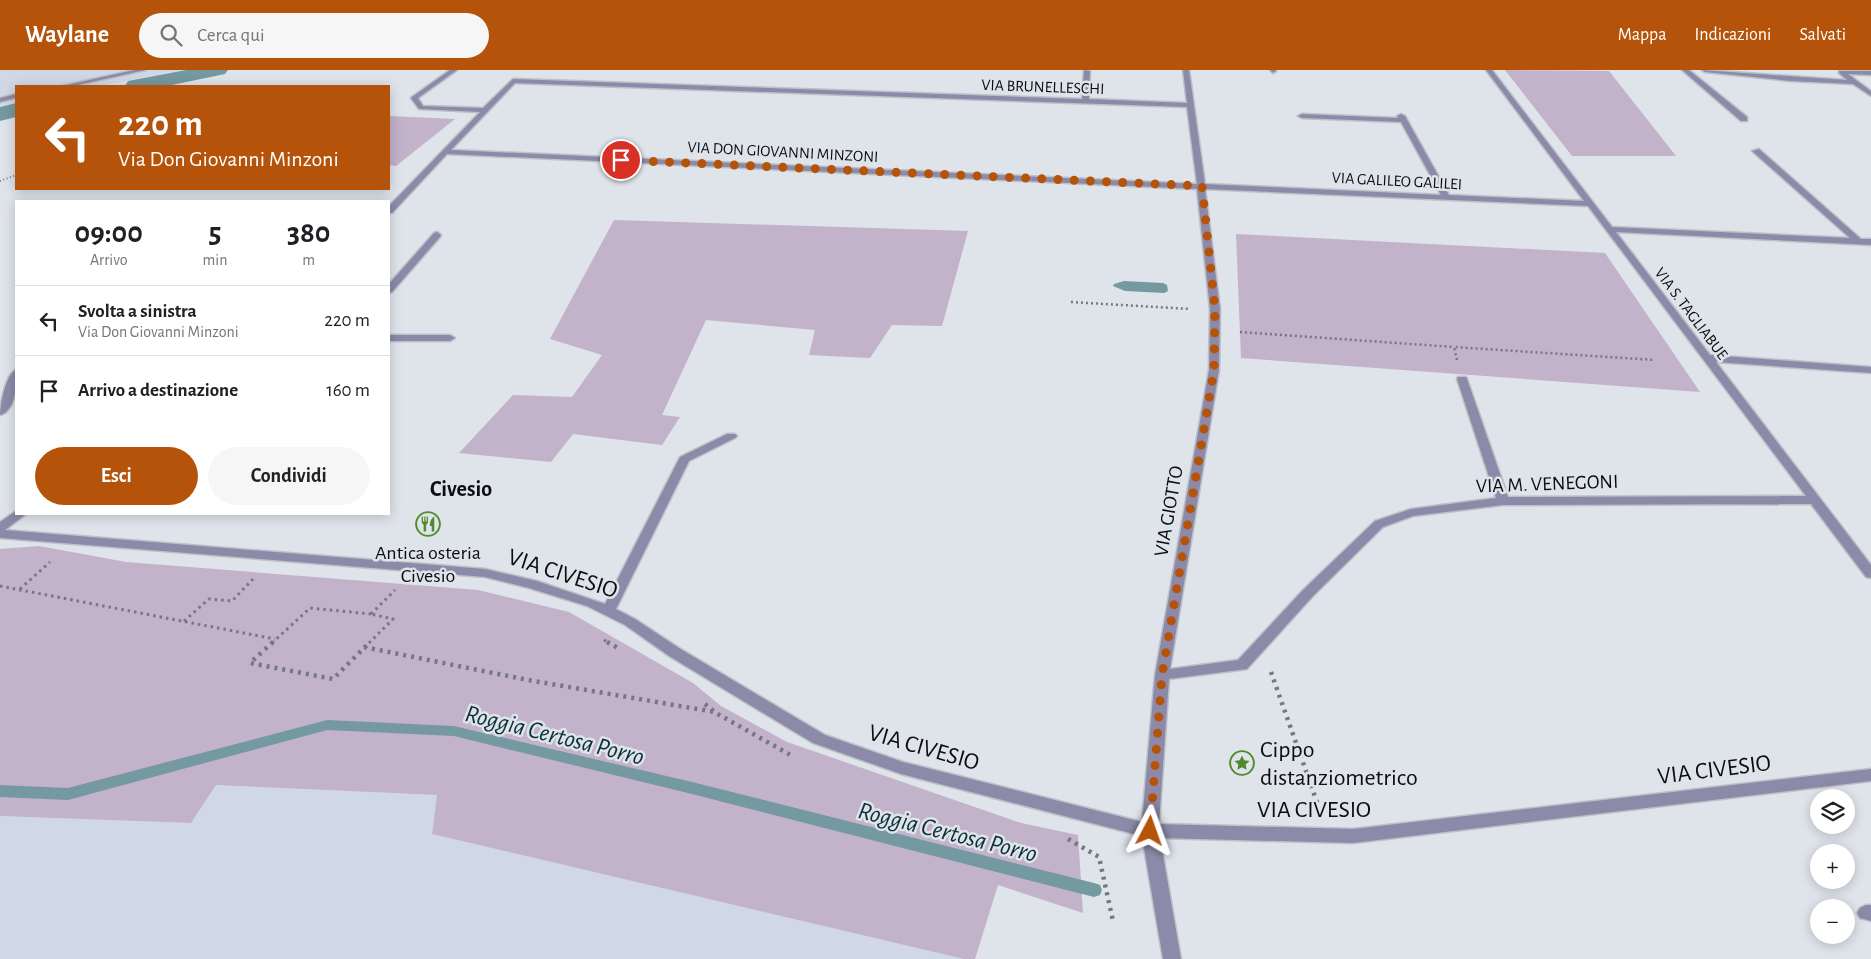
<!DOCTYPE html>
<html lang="it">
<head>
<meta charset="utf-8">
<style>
	body { margin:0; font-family:"Alegreya Sans",sans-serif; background:#f6f6f6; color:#202124; height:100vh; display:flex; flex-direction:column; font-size:19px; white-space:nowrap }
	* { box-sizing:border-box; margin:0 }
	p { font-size:16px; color:#757577 }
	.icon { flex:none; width:28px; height:28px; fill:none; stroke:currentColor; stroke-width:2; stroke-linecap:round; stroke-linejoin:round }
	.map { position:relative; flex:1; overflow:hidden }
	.details { position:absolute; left:15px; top:130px; width:375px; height:315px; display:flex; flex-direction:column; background:#fff; border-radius:0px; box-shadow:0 2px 12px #0003 }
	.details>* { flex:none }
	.banner { position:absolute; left:15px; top:15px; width:375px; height:105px; border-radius:0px; box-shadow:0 2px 12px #0003; background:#b45309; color:#fff; overflow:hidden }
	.buttons { position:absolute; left:1810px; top:719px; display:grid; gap:10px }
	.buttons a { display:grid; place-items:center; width:45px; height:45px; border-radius:50%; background:#fff; box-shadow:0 2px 12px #0003; font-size:25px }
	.pin { position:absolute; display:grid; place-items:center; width:42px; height:42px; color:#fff; margin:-21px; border:2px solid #fff; border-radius:50%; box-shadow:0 1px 5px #0007 }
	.me { position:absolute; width:55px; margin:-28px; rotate:4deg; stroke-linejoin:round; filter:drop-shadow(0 0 4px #0008) }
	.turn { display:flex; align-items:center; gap:18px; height:105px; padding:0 20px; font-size:22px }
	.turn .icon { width:65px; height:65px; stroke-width:2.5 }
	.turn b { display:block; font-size:35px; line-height:42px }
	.eta { display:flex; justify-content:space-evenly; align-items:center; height:85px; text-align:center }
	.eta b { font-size:30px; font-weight:700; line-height:35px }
	.button { display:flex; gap:10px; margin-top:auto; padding:10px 20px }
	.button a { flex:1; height:58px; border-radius:30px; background:#b45309; color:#fff; font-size:20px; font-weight:700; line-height:58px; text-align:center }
	.button a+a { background:#f6f6f6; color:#202124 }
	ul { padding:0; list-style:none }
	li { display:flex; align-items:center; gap:15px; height:70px; padding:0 20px; border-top:1px solid #e0e0e0 }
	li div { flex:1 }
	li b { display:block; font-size:19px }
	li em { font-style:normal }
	header { display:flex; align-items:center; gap:30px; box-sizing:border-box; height:70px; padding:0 25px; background:#b45309; color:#fff }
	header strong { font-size:24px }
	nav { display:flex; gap:28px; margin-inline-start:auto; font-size:18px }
	.search { width:350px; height:45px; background:#f6f6f6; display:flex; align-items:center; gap:12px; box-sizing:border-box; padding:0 18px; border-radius:28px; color:#757577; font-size:19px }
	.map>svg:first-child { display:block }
	.built { fill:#d0d8e6 }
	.green { fill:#c2b2ca }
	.water { fill:#7599a1 }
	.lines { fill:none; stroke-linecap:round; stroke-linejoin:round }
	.stream { fill:#7599a1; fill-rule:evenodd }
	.canal { fill:#7599a1; fill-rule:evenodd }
	.minor-casing { stroke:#bdc1c7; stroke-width:3 }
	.path-far3 { stroke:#75787d; stroke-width:2; stroke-dasharray:1 2.5; stroke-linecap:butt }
	.path-far2 { stroke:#75787d; stroke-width:2.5; stroke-dasharray:2 3; stroke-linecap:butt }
	.path-far1 { stroke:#75787d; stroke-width:3; stroke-dasharray:2.5 4; stroke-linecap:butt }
	.path { stroke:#75787d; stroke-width:4.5; stroke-dasharray:3 5; stroke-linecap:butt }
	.minor { fill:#8c8aa8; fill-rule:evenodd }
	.route { stroke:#b45309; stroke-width:9; stroke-dasharray:0 16.2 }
	.labels { text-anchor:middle; stroke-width:5; stroke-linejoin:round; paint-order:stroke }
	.far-street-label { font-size:16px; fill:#0b0d0f; stroke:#dfe3ea }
	.street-label { font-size:20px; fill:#0b0d0f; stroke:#dfe3ea }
	.poi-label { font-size:20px; fill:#0b0d0f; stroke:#dfe3ea }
	.quarter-label { font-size:22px; font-weight:bold; fill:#0b0d0f; stroke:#dfe3ea }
	.near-street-label { font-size:24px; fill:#0b0d0f; stroke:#dfe3ea }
	.near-poi-label { font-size:24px; fill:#0b0d0f; stroke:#dfe3ea; text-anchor:start }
	.near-water-label { font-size:25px; font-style:italic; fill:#0b3138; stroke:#dfe3ea }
</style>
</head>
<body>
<header>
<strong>Waylane</strong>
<div class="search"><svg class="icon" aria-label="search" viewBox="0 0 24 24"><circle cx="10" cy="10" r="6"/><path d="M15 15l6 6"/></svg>Cerca qui</div>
<nav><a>Mappa</a><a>Indicazioni</a><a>Salvati</a></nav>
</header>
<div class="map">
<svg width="1871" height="889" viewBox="0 0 1871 889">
	<rect width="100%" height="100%" fill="#dfe3ea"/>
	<!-- built -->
	<g class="built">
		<polygon points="0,0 182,0 99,16 16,16 16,33 0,36"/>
		<polygon points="216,715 437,725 432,764 964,889 0,889 0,746 191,753"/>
	</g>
	<!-- green -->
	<g class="green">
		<polygon points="1505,0 1609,1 1676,86 1572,86"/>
		<polygon points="389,46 455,49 396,96 389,95"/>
		<polygon points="614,150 968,161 942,256 892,255 870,288 809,285 815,260 706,250 662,345 680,347 662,375 573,364 551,392 459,383 513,325 572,327 602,285 550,269"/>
		<polygon points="1236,164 1605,183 1700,322 1241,288"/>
		<polygon points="39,476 126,492 478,520 569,542 693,613 721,636 787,672 1021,753 1078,765 1083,843 998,815 975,889 964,889 432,764 437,725 216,715 191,753 0,746 0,479"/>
	</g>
	<!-- water -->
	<polygon class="water" points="1124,211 1163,213 1167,215 1168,221 1164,223 1125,221 1113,216 1114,214"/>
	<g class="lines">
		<!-- stream -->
		<polygon class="stream" points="327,650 454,656 692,712 1094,813 1100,815 1102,820 1100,825 1094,827 692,724 454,666 327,660 68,730 0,727 0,715 68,718"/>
		<!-- canal -->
		<g class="canal">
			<polygon points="186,0 228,0 225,4 167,16 125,16 128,11"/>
			<polygon points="16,33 16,47 0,51 0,37"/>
		</g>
		<!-- minor casing -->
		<g class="minor-casing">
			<g id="minor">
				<polygon points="134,0 146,0 73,16 62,16"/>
				<path d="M450,0H457L418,28L423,36L483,38L513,9L1082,29L1084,0L1090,1L1089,29L1187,33L1183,0H1189L1205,114L1441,125L1401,52L1302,48L1298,46L1302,44L1398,48L1397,46L1401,44L1405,46L1449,125L1584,131L1486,0H1492L1612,157L1850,168L1752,81L1759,79L1861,169H1871V175L1616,162L1710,285L1871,297V303L1716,292L1871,495V508L1866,507L1811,434L1503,435L1413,446L1383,457L1313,526L1247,599L1169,609L1159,754L1353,759L1871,699V711L1353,773L1160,768L1181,889H1163L1142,766L901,704L813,673L669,586L625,555L587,536L529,518L485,507L0,468V452L16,441V444H26L5,460L485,499L537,511L605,534L680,387L727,364H735L737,366L735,368L689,391L616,539L635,549L679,578L825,665L903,692L1142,752L1155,605L1209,300L1210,239L1197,119L447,84L392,143H389V136L480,42L419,39L411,28L412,27ZM515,13L1187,37L1197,114L451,80ZM1205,119L1588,136L1806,426L1508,427L1467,309L1466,307H1458L1457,309L1496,428L1411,439L1375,451L1303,520L1238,590L1170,599L1219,300L1220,239Z"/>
				<polygon points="1270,0 1276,0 1276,1 1273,3"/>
				<polygon points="1682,0 1689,0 1747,47 1747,51 1741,51"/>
				<polygon points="1702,0 1847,10 1839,3 1839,1 1871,1 1871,5 1848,4 1871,21 1871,26 1853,14 1791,11 1705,2"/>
				<polygon points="16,24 16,28 0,32 0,28"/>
				<polygon points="437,162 441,165 440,167 392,222 389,223 389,214 434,163"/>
				<polygon points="389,265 450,265 455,268 450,271 389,271"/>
				<path d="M16,300C17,313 16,341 0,345C0,335 6,303 16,300Z"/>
				<polygon points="1866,835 1871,835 1871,851 1860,848 1857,843 1860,838"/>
			</g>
		</g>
		<!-- path-far3 -->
		<polyline class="path-far3" points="0,111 16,105"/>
		<!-- path-far2 -->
		<g class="path-far2">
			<polyline points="1071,232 1190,239"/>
			<polyline points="1240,262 1454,277"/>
			<polyline points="1457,290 1454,277 1655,290"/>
		</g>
		<!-- path-far1 -->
		<g class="path-far1">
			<polyline points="0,516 275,569"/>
			<polyline points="20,519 50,492"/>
			<polyline points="371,544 395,520"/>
			<polyline points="184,551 209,529 232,531 253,509"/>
			<polyline points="604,570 609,573"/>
			<polyline points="272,573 310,538 371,544"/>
			<polyline points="369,573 393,549 371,544"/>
		</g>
		<!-- path -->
		<g class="path">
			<polyline points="273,572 250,593 333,609 370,572"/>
			<polyline points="607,572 620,579"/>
			<polyline points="364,577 528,610 715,642"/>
			<polyline points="1271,602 1319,738"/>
			<polyline points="705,634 716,643 794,687"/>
			<polyline points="1068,769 1099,787 1113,851"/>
		</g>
		<!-- minor -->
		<use href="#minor" class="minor"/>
	</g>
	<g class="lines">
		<!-- route -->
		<polyline class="route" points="621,90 1202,116 1215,239 1214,300 1162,605 1150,761"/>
	</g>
	<!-- icons -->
	<defs>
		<g id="restaurant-ring" transform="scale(1.25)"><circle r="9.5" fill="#dfe3ea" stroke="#4d8b2b" stroke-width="1.5"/><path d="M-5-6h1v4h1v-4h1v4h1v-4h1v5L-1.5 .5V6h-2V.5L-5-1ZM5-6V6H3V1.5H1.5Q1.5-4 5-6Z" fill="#4d8b2b"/></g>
		<g id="sight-ring" transform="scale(1.25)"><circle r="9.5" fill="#dfe3ea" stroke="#4d8b2b" stroke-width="1.5"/><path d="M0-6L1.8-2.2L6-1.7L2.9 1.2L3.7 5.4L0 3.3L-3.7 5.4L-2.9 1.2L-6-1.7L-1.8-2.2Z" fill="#4d8b2b"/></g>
	</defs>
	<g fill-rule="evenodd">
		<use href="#restaurant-ring" x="428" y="454"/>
		<use href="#sight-ring" x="1242" y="693"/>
	</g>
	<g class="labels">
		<!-- far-street labels -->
		<g class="far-street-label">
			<text transform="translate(1043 16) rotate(2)" y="6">VIA BRUNELLESCHI</text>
			<text transform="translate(783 81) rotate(3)" y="6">VIA DON GIOVANNI MINZONI</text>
			<text transform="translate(1397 110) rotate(3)" y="6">VIA GALILEO GALILEI</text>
			<text transform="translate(1692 243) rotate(53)" y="6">VIA S. TAGLIABUE</text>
		</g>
		<!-- street labels -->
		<g class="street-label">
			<text transform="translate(1547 413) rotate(-2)" y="7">VIA M. VENEGONI</text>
			<text transform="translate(1168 441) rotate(-80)" y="7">VIA GIOTTO</text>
		</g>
		<!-- poi labels -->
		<g class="poi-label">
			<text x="428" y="489">Antica osteria<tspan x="428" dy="23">Civesio</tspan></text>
		</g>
		<!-- quarter labels -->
		<g class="quarter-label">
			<text x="461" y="426">Civesio</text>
		</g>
		<!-- near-street labels -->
		<g class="near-street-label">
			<text transform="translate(563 503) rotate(18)" y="8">VIA CIVESIO</text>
			<text transform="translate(924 677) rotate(16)" y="8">VIA CIVESIO</text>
			<text transform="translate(1714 699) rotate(-7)" y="8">VIA CIVESIO</text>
			<text x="1314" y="747">VIA CIVESIO</text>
		</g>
		<!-- near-poi labels -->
		<g class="near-poi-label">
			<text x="1260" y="687">Cippo<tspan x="1260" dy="28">distanziometrico</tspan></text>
		</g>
		<!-- near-water labels -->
		<g class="near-water-label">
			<text transform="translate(555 664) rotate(14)" y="9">Roggia Certosa Porro</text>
			<text transform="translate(948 761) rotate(14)" y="9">Roggia Certosa Porro</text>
		</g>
	</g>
</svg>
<div class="buttons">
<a><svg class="icon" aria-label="layers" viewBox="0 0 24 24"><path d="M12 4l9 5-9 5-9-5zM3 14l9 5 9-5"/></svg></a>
<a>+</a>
<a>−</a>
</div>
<div class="pin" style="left:621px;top:90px;background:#d93025"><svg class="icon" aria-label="arrive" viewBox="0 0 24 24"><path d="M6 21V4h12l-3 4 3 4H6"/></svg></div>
<svg class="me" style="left:1150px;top:761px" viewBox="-20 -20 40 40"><path d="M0-17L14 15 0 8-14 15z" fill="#b45309" stroke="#fff" stroke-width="4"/></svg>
<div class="banner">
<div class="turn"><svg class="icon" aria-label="left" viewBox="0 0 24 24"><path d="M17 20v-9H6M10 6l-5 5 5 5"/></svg><div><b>220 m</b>Via Don Giovanni Minzoni</div></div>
</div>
<section class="details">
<div class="eta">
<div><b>09:00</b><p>Arrivo</p></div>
<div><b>5</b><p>min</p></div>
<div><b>380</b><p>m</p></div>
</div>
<ul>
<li><svg class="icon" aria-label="left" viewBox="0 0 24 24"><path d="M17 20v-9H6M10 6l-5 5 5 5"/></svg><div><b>Svolta a sinistra</b><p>Via Don Giovanni Minzoni</p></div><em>220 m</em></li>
<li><svg class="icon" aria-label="arrive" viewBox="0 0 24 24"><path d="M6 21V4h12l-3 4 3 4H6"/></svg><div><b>Arrivo a destinazione</b></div><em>160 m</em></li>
</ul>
<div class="button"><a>Esci</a><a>Condividi</a></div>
</section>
</div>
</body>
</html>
